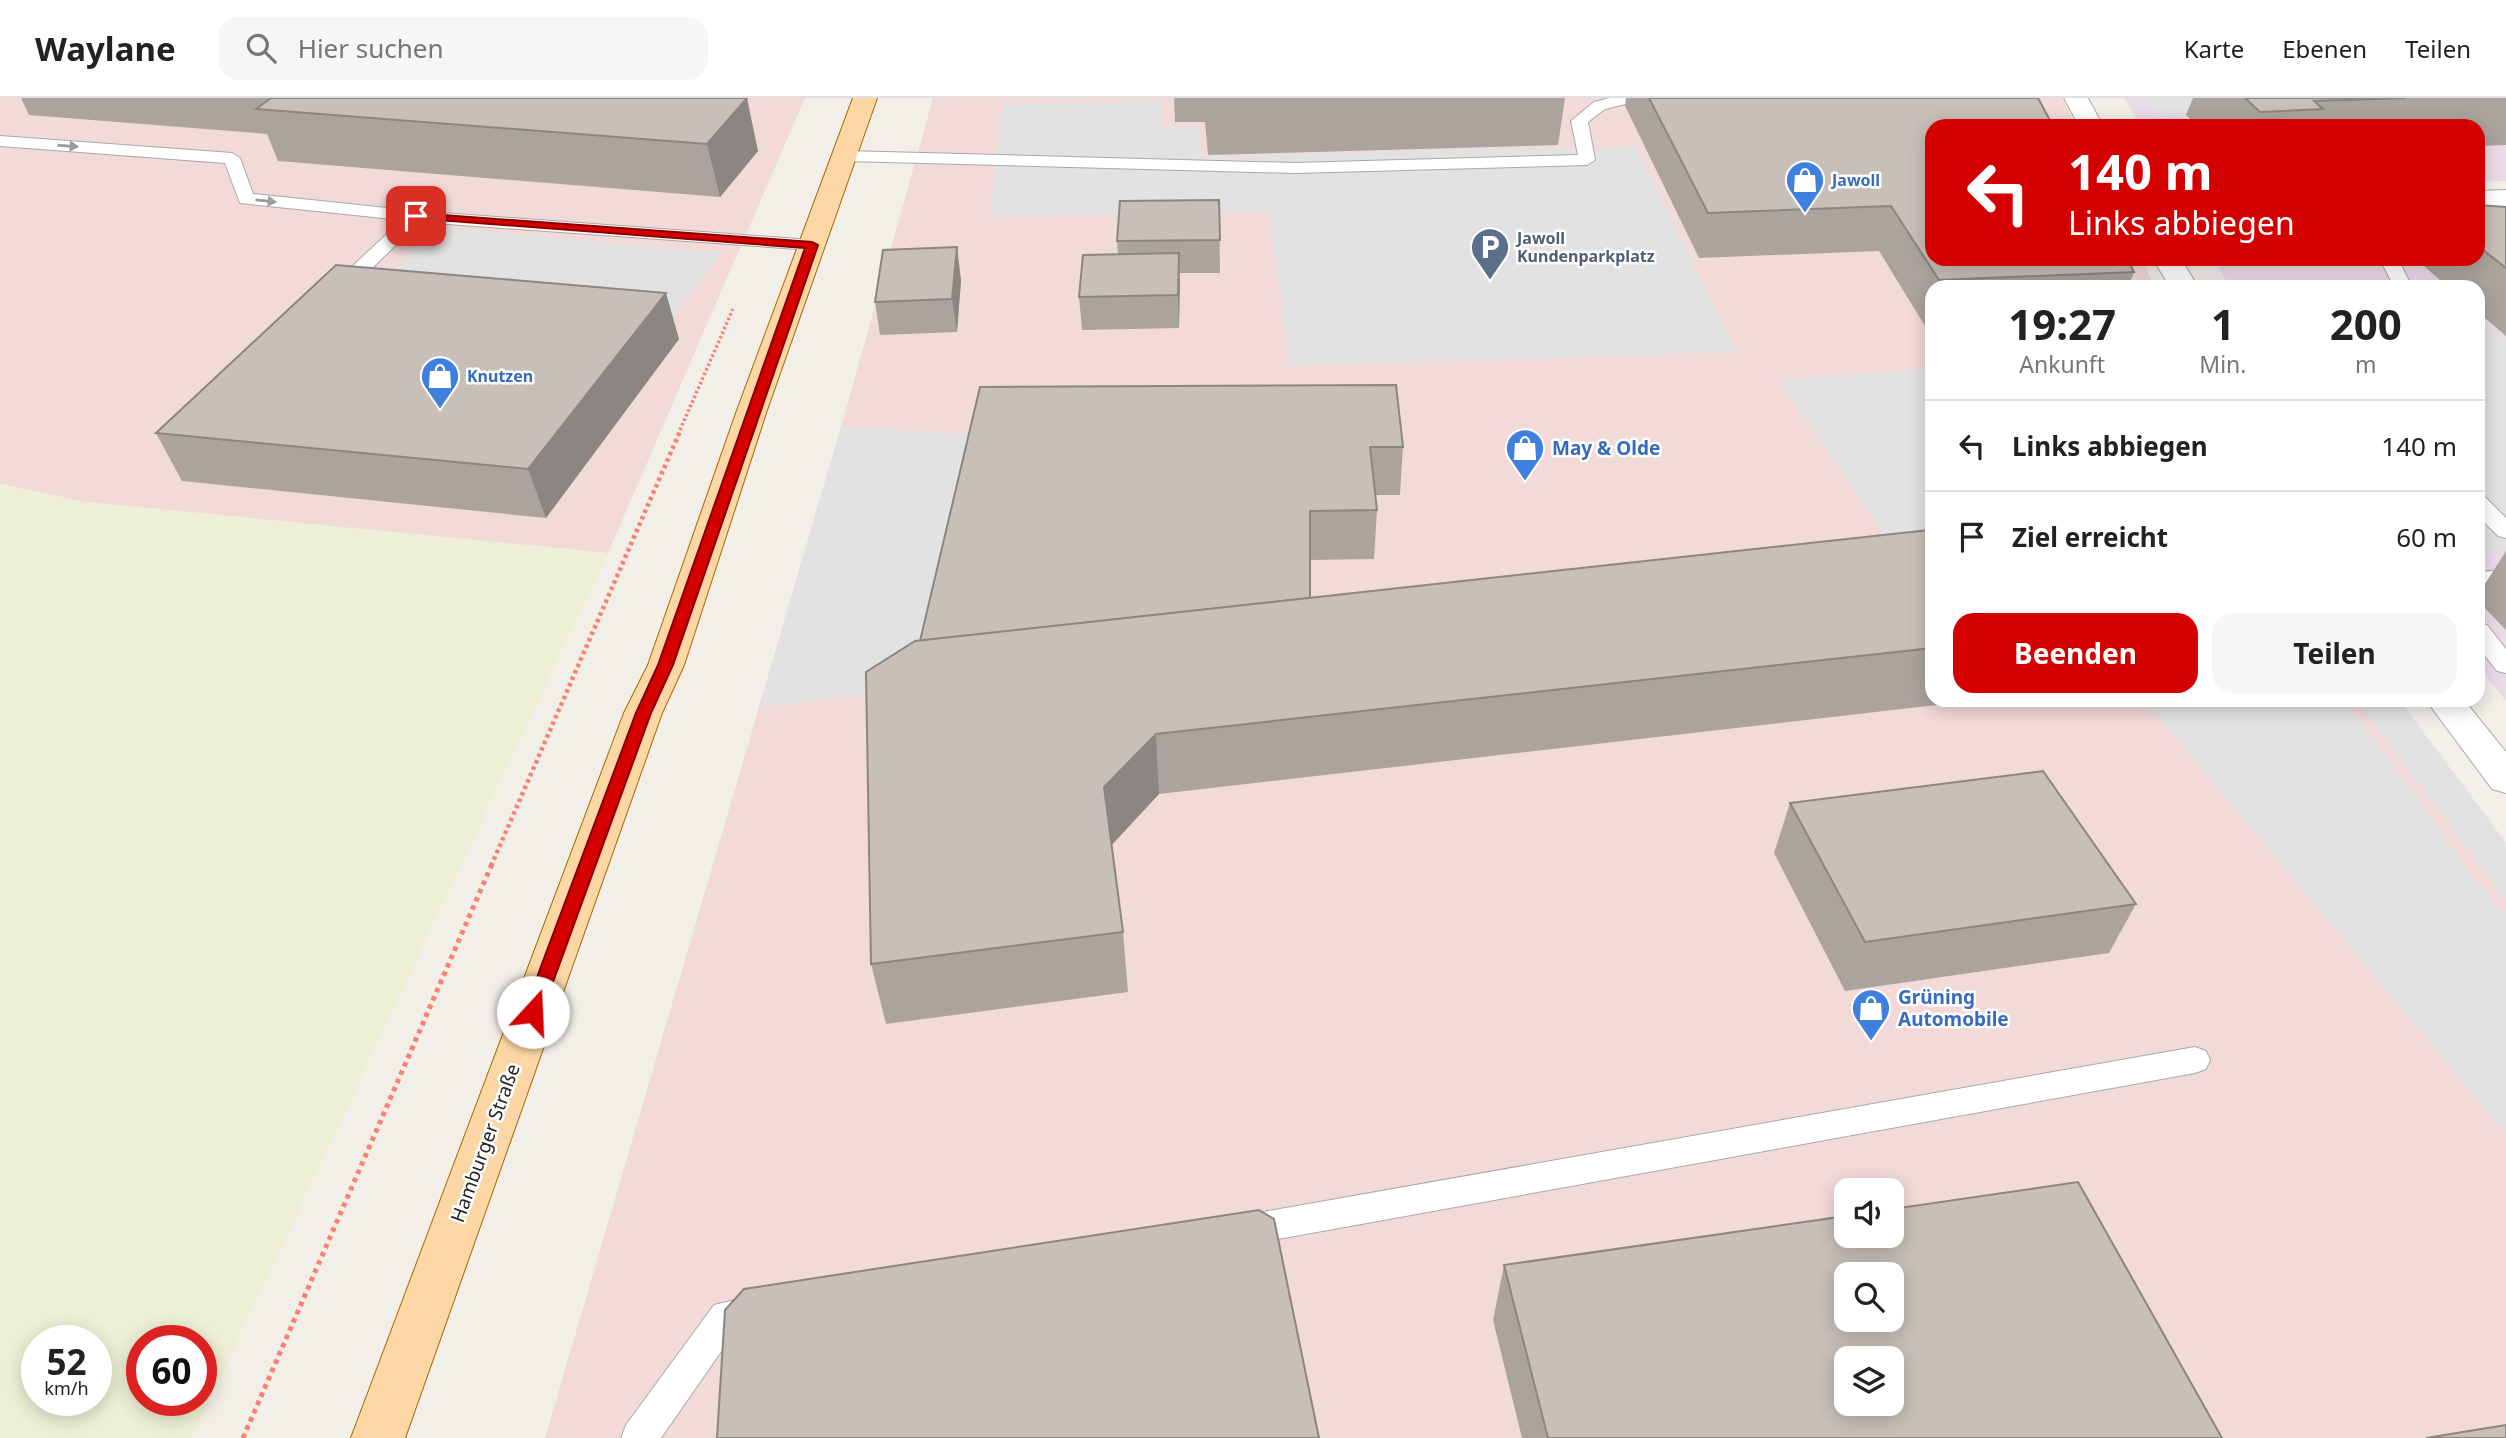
<!DOCTYPE html>
<html lang="de">
<head>
<meta charset="utf-8">
<style>
	body { margin:0; font-family:"Noto Sans",sans-serif; background:#f6f6f6; color:#222; height:100vh; display:flex; flex-direction:column; font-size:26px; white-space:nowrap }
	* { box-sizing:border-box; margin:0 }
	p { font-size:23px; color:#767676 }
	.icon { flex:none; width:38px; height:38px; fill:none; stroke:currentColor; stroke-width:2; stroke-linecap:round; stroke-linejoin:round }
	.map { position:relative; flex:1; overflow:hidden }
	.drawer { position:absolute; left:1925px; top:182px; width:560px; height:427px; display:flex; flex-direction:column; background:#fff; border-radius:21px; box-shadow:0 4px 18px #0003 }
	.drawer>* { flex:none }
	.banner { position:absolute; left:1925px; top:21px; width:560px; height:147px; border-radius:21px; box-shadow:0 4px 18px #0003; background:#d40000; color:#fff; overflow:hidden }
	.tools { position:absolute; left:1834px; top:1080px; display:grid; gap:14px }
	.tools a { display:grid; place-items:center; width:70px; height:70px; border-radius:14px; background:#fff; box-shadow:0 4px 18px #0003; font-size:35px }
	.speed { position:absolute; left:21px; top:1227px; display:flex; gap:14px; font-size:35px; font-weight:700; text-align:center }
	.speed>* { display:grid; place-content:center; width:91px; height:91px; border-radius:50%; background:#fff; box-shadow:0 4px 18px #0003; line-height:1 }
	.speed small { font-size:18px; font-weight:400 }
	.speed .limit { border:10px solid #d22; background:#fff; color:#111 }
	.pin { position:absolute; display:grid; place-items:center; width:60px; height:60px; color:#fff; margin:-30px; border-radius:14px; box-shadow:0 4px 10px #0006 }
	.me { position:absolute; width:77px; margin:-38px; rotate:20deg; stroke-linejoin:round; filter:drop-shadow(0 0 5px #0008) }
	.turn { display:flex; align-items:center; gap:24px; height:147px; padding:0 28px; font-size:32px }
	.turn .icon { width:91px; height:91px; stroke-width:2.5 }
	.turn b { display:block; font-size:49px; line-height:60px }
	.eta { display:flex; justify-content:space-evenly; align-items:center; height:119px; text-align:center }
	.eta b { font-size:42px; font-weight:700; line-height:49px }
	.primary-button { display:flex; gap:14px; margin-top:auto; padding:14px 28px }
	.primary-button a { flex:1; height:80px; border-radius:21px; background:#d40000; color:#fff; font-size:28px; font-weight:700; line-height:80px; text-align:center }
	.primary-button a+a { background:#f6f6f6; color:#222 }
	ul { padding:0; list-style:none }
	li { display:flex; align-items:center; gap:21px; height:91px; padding:0 28px; border-top:2px solid #e0e0e0 }
	li div { flex:1 }
	li b { display:block; font-size:26px }
	li em { font-style:normal }
	header { display:flex; align-items:center; gap:42px; box-sizing:border-box; height:98px; padding:0 35px; background:#fff; border-bottom:2px solid #e0e0e0 }
	header strong { font-size:33px }
	nav { display:flex; gap:38px; margin-inline-start:auto; font-size:24px }
	.search { width:490px; height:63px; background:#f6f6f6; display:flex; align-items:center; gap:18px; box-sizing:border-box; padding:0 24px; border-radius:21px; color:#767676; font-size:26px }
	.map>svg:first-child { display:block }
	.commercial { fill:#f2dad9; fill-rule:evenodd }
	.industrial { fill:#ebdbe8 }
	.farmland { fill:#eef0d5; fill-rule:evenodd }
	.parking { fill:#e2e2e2 }
	.lines { fill:none; stroke-linecap:round; stroke-linejoin:round }
	.service-casing { stroke:#a9a9a9; stroke-width:2 }
	.minor-casing { stroke:#a9a9a9; stroke-width:2 }
	.tertiary-casing { stroke:#a9a9a9; stroke-width:2 }
	.primary-casing { stroke:#a06b00; stroke-width:2 }
	.path-far2 { stroke:#fa8072; stroke-width:3.5; stroke-dasharray:2.5 2.5; stroke-linecap:butt }
	.path-far1 { stroke:#fa8072; stroke-width:4.5; stroke-dasharray:3.5 3.5; stroke-linecap:butt }
	.path { stroke:#fa8072; stroke-width:5; stroke-dasharray:4.5 4.5; stroke-linecap:butt }
	.service { fill:#fff; fill-rule:evenodd }
	.minor { fill:#fff; fill-rule:evenodd }
	.tertiary { fill:#fff; fill-rule:evenodd }
	.primary { fill:#fcd6a4; fill-rule:evenodd }
	.wall { fill:#aba49e }
	.shaded-wall { fill:#8b8681 }
	.building { fill:#c7bfb8; stroke:#8b8681; stroke-width:2; fill-rule:evenodd }
	.oneway { fill:#9c9c9c }
	.route { fill:#d40000; stroke:#8a0000; stroke-width:2 }
	.labels { text-anchor:middle; stroke-width:5; stroke-linejoin:round; paint-order:stroke }
	.far-shop-label { font-size:16px; font-weight:bold; fill:#366cbe; stroke:#fff; text-anchor:start }
	.far-service-label { font-size:16px; font-weight:bold; fill:#4e5e75; stroke:#fff; text-anchor:start }
	.shop-label { font-size:19px; font-weight:bold; fill:#366cbe; stroke:#fff; text-anchor:start }
	.street-label { font-size:19px; fill:#222; stroke:#fff }
</style>
</head>
<body>
<header>
<strong>Waylane</strong>
<div class="search"><svg class="icon" aria-label="search" viewBox="0 0 24 24"><circle cx="10" cy="10" r="6"/><path d="M15 15l6 6"/></svg>Hier suchen</div>
<nav><a>Karte</a><a>Ebenen</a><a>Teilen</a></nav>
</header>
<div class="map">
<svg width="2506" height="1340" viewBox="0 0 2506 1340">
	<rect width="100%" height="100%" fill="#f2efe9"/>
	<!-- commercial -->
	<g class="commercial">
		<polygon points="0,0 805,0 608,455 86,404 0,386"/>
		<path d="M933,0H2062L2076,28H1932V161H2142L2154,189H1932V602H2399L2506,745V1340H545L841,329ZM1846,1092H1892V1138H1846ZM1846,1176H1892V1222H1846ZM1846,1260H1892V1306H1846Z"/>
	</g>
	<!-- industrial -->
	<g class="industrial">
		<polygon points="2124,0 2506,0 2506,83 2478,84 2478,28 2141,28"/>
		<polygon points="2506,126 2506,603 2478,568 2478,189 2229,189 2216,164 2216,161 2478,161"/>
	</g>
	<!-- farmland -->
	<path class="farmland" d="M0,386L86,404L608,455L192,1340H0ZM37,1242H96V1302H37ZM142,1242H201V1302H142Z"/>
	<!-- parking -->
	<g class="parking">
		<polygon points="2141,0 2340,0 2246,15 2160,18"/>
		<polygon points="1161,3 1162,29 1199,28 1202,59 1636,48 1736,254 1290,268 1269,112 990,119 1002,7"/>
		<polygon points="438,129 722,155 659,236 358,207"/>
		<polygon points="2496,233 2506,242 2506,451 2478,453 2478,234"/>
		<polygon points="1932,270 1932,507 1780,283"/>
		<polygon points="841,329 986,337 929,588 759,610"/>
		<polygon points="2144,602 2346,602 2479,787 2506,817 2506,1036"/>
		<polygon points="2355,602 2399,602 2506,745 2506,803"/>
	</g>
	<g class="lines">
		<!-- service casing -->
		<g class="service-casing">
			<g id="service">
				<polygon points="1610,0 1639,0 1637,3 1605,11 1588,24 1595,62 1587,67 1295,75 846,63 838,58 846,53 1295,65 1578,57 1571,23 1594,4"/>
				<polygon points="0,38 232,55 240,60 253,96 416,113 812,142 821,147 812,152 420,124 343,198 336,200 326,194 329,190 402,122 240,105 225,65 0,48"/>
				<polygon points="2380,161 2398,161 2412,189 2394,189"/>
				<polygon points="2478,398 2486,400 2506,420 2506,440 2498,438 2478,418"/>
				<polygon points="2506,472 2506,486 2478,488 2478,474"/>
				<polygon points="2478,525 2487,527 2506,551 2506,575 2497,573 2478,549"/>
				<polygon points="2195,949 2206,953 2210,962 2206,971 2195,975 1240,1148 1228,1144 1223,1133 1228,1122 1240,1118"/>
				<polygon points="756,1197 768,1202 773,1213 768,1224 736,1232 661,1340 621,1340 626,1327 714,1207"/>
			</g>
		</g>
		<!-- minor casing -->
		<g class="minor-casing">
			<polygon id="minor" points="2506,92 2506,108 2478,109 2478,93"/>
		</g>
		<!-- tertiary casing -->
		<g class="tertiary-casing">
			<g id="tertiary">
				<polygon points="2064,0 2088,0 2103,28 2079,28"/>
				<polygon points="2153,161 2181,161 2198,189 2170,189"/>
				<polygon points="2426,602 2464,602 2506,654 2506,695 2492,691"/>
			</g>
		</g>
		<!-- primary casing -->
		<g class="primary-casing">
			<polygon id="primary" points="853,0 877,0 766,315 684,567 662,615 405,1340 351,1340 624,615 648,567 736,315"/>
		</g>
		<!-- path-far2 -->
		<polyline class="path-far2" points="680,332 733,211"/>
		<!-- path-far1 -->
		<polyline class="path-far1" points="491,768 681,331"/>
		<!-- path -->
		<polyline class="path" points="243,1340 492,766"/>
		<!-- service -->
		<use href="#service" class="service"/>
		<!-- minor -->
		<use href="#minor" class="minor"/>
		<!-- tertiary -->
		<use href="#tertiary" class="tertiary"/>
		<!-- primary -->
		<use href="#primary" class="primary"/>
	</g>
	<!-- wall -->
	<g class="wall">
		<polygon points="21,0 740,0 758,53 720,99 278,63 267,36 29,17"/>
		<polygon points="1174,0 1565,0 1558,47 1208,57 1205,24 1175,24"/>
		<polygon points="1626,0 2038,0 2134,174 2128,189 1932,189 1932,228 1925,228 1879,153 1699,160 1625,8"/>
		<polygon points="2193,0 2506,0 2506,47 2478,48 2478,28 2198,28 2186,17"/>
		<polygon points="1219,102 1220,175 1179,175 1179,230 1082,232 1079,199 1118,156 1117,143"/>
		<polygon points="2478,107 2506,109 2506,238 2478,214 2478,189 2448,189 2425,169 2412,161 2478,161"/>
		<polygon points="961,182 957,234 880,237 875,204"/>
		<polygon points="679,241 546,420 182,383 156,335"/>
		<polygon points="980,289 1403,349 1400,397 1375,397 1377,412 1374,461 1310,462 1310,500 1932,436 1932,602 1980,602 1159,696 1111,747 1123,834 1128,894 886,926 871,866 920,543"/>
		<polygon points="2506,453 2506,532 2478,503 2478,497"/>
		<polygon points="1790,705 2136,806 2109,855 1845,893 1774,755"/>
		<polygon points="1504,1167 2222,1340 1522,1340 1493,1222"/>
	</g>
	<!-- shaded-wall -->
	<g class="shaded-wall">
		<polygon points="747,0 758,53 720,99 707,46"/>
		<polygon points="957,149 961,182 957,234 952,201"/>
		<polygon points="1179,155 1180,188 1179,230 1178,197"/>
		<polygon points="666,195 679,241 546,420 528,371"/>
		<polygon points="1156,636 1159,696 1109,750 1104,689"/>
	</g>
	<!-- building -->
	<g class="building">
		<polygon points="271,0 747,0 707,46 256,11"/>
		<polygon points="1649,0 2038,0 2053,28 1932,28 1932,161 2127,161 2134,174 1939,182 1891,108 1708,115"/>
		<polygon points="2245,0 2406,0 2314,3 2323,11 2260,14"/>
		<polygon points="1219,102 1220,142 1117,143 1120,103"/>
		<polygon points="2478,107 2506,109 2506,170 2478,148"/>
		<polygon points="957,149 952,201 875,204 883,152"/>
		<polygon points="1179,155 1178,197 1079,199 1083,157"/>
		<polygon points="336,167 666,195 528,371 156,335"/>
		<polygon points="1396,287 1403,349 1370,349 1377,412 1310,413 1310,500 920,543 980,289"/>
		<polygon points="1929,432 1932,436 1932,550 1156,636 1104,689 1123,834 871,866 866,574 915,543"/>
		<polygon points="2043,673 2136,806 1865,844 1790,705"/>
		<path d="M2078,1084L2222,1340H1548L1504,1167L1846,1118V1138H1892V1111ZM1846,1176H1892V1222H1846ZM1846,1260H1892V1306H1846Z"/>
		<polygon points="1259,1112 1274,1121 1319,1340 717,1340 725,1212 744,1191"/>
		<polygon points="2506,1327 2506,1340 2426,1340"/>
	</g>
	<!-- one-way arrows -->
	<defs><path id="oneway-solid" d="M-6-.8H1V-3.2L6.5 0L1 3.2V.8H-6Z" transform="scale(1.75)"/></defs>
	<g class="oneway">
		<use href="#oneway-solid" transform="translate(68 48) rotate(4)"/>
		<use href="#oneway-solid" transform="translate(266 103) rotate(6)"/>
	</g>
	<!-- route -->
	<polygon class="route" points="416,115 812,144 818,147 673,567 651,615 542,914 539,919 533,921 527,919 524,914 636,615 658,567 805,150 412,120 412,116"/>
	<!-- icons -->
	<defs>
		<g id="shop-pin" transform="scale(2.0125)"><path d="M0 17L-7.5 6A9.5 9.5 0 1 1 7.5 6Z" fill="#3f7fe0" stroke="#fff"/><path d="M-5-2.5h2.3a2.7 3.5 0 0 1 5.4 0H5L5.5 6h-11ZM-1.5-2.5h3a1.5 2.3 0 0 0-3 0Z" fill="#fff"/></g>
		<g id="parking-pin" transform="scale(2.0125)"><path d="M0 17L-7.5 6A9.5 9.5 0 1 1 7.5 6Z" fill="#5c6f8a" stroke="#fff"/><path d="M-3.5-5.5H1a3.5 3.5 0 0 1 0 7H-1V5.5H-3.5ZM-1-3.4V-.6H.8a1.4 1.4 0 0 0 0-2.8Z" fill="#fff"/></g>
	</defs>
	<g fill-rule="evenodd">
		<use href="#shop-pin" x="1805" y="82"/>
		<use href="#parking-pin" x="1490" y="149"/>
		<use href="#shop-pin" x="440" y="278"/>
		<use href="#shop-pin" x="1525" y="350"/>
		<use href="#shop-pin" x="1871" y="910"/>
	</g>
	<g class="labels">
		<!-- far-shop labels -->
		<g class="far-shop-label">
			<text x="1832" y="88">Jawoll</text>
			<text x="467" y="284">Knutzen</text>
		</g>
		<!-- far-service labels -->
		<g class="far-service-label">
			<text x="1517" y="146">Jawoll<tspan x="1517" dy="18">Kundenparkplatz</tspan></text>
		</g>
		<!-- shop labels -->
		<g class="shop-label">
			<text x="1552" y="357">May &amp; Olde</text>
			<text x="1898" y="906">Grüning<tspan x="1898" dy="22">Automobile</tspan></text>
		</g>
		<!-- street labels -->
		<g class="street-label">
			<text transform="translate(485 1045) rotate(-70)" y="7">Hamburger Straße</text>
		</g>
	</g>
</svg>
<div class="tools">
<a><svg class="icon" aria-label="sound" viewBox="0 0 24 24"><path d="M4 9h4l5-4v14l-5-4H4zM17 9q2 3 0 6"/></svg></a>
<a><svg class="icon" aria-label="search" viewBox="0 0 24 24"><circle cx="10" cy="10" r="6"/><path d="M15 15l6 6"/></svg></a>
<a><svg class="icon" aria-label="layers" viewBox="0 0 24 24"><path d="M12 4l9 5-9 5-9-5zM3 14l9 5 9-5"/></svg></a>
</div>
<div class="speed"><div>52<small>km/h</small></div><div class="limit">60</div></div>
<div class="pin" style="left:416px;top:118px;background:#d93025"><svg class="icon" aria-label="arrive" viewBox="0 0 24 24"><path d="M6 21V4h12l-3 4 3 4H6"/></svg></div>
<svg class="me" style="left:533px;top:914px" viewBox="-20 -20 40 40"><circle r="19" fill="#fff"/><path d="M0-13L10 11 0 6-10 11z" fill="#d40000"/></svg>
<div class="banner">
<div class="turn"><svg class="icon" aria-label="left" viewBox="0 0 24 24"><path d="M17 20v-9H6M10 6l-5 5 5 5"/></svg><div><b>140 m</b>Links abbiegen</div></div>
</div>
<section class="drawer">
<div class="eta">
<div><b>19:27</b><p>Ankunft</p></div>
<div><b>1</b><p>Min.</p></div>
<div><b>200</b><p>m</p></div>
</div>
<ul>
<li><svg class="icon" aria-label="left" viewBox="0 0 24 24"><path d="M17 20v-9H6M10 6l-5 5 5 5"/></svg><div><b>Links abbiegen</b></div><em>140 m</em></li>
<li><svg class="icon" aria-label="arrive" viewBox="0 0 24 24"><path d="M6 21V4h12l-3 4 3 4H6"/></svg><div><b>Ziel erreicht</b></div><em>60 m</em></li>
</ul>
<div class="primary-button"><a>Beenden</a><a>Teilen</a></div>
</section>
</div>
</body>
</html>
